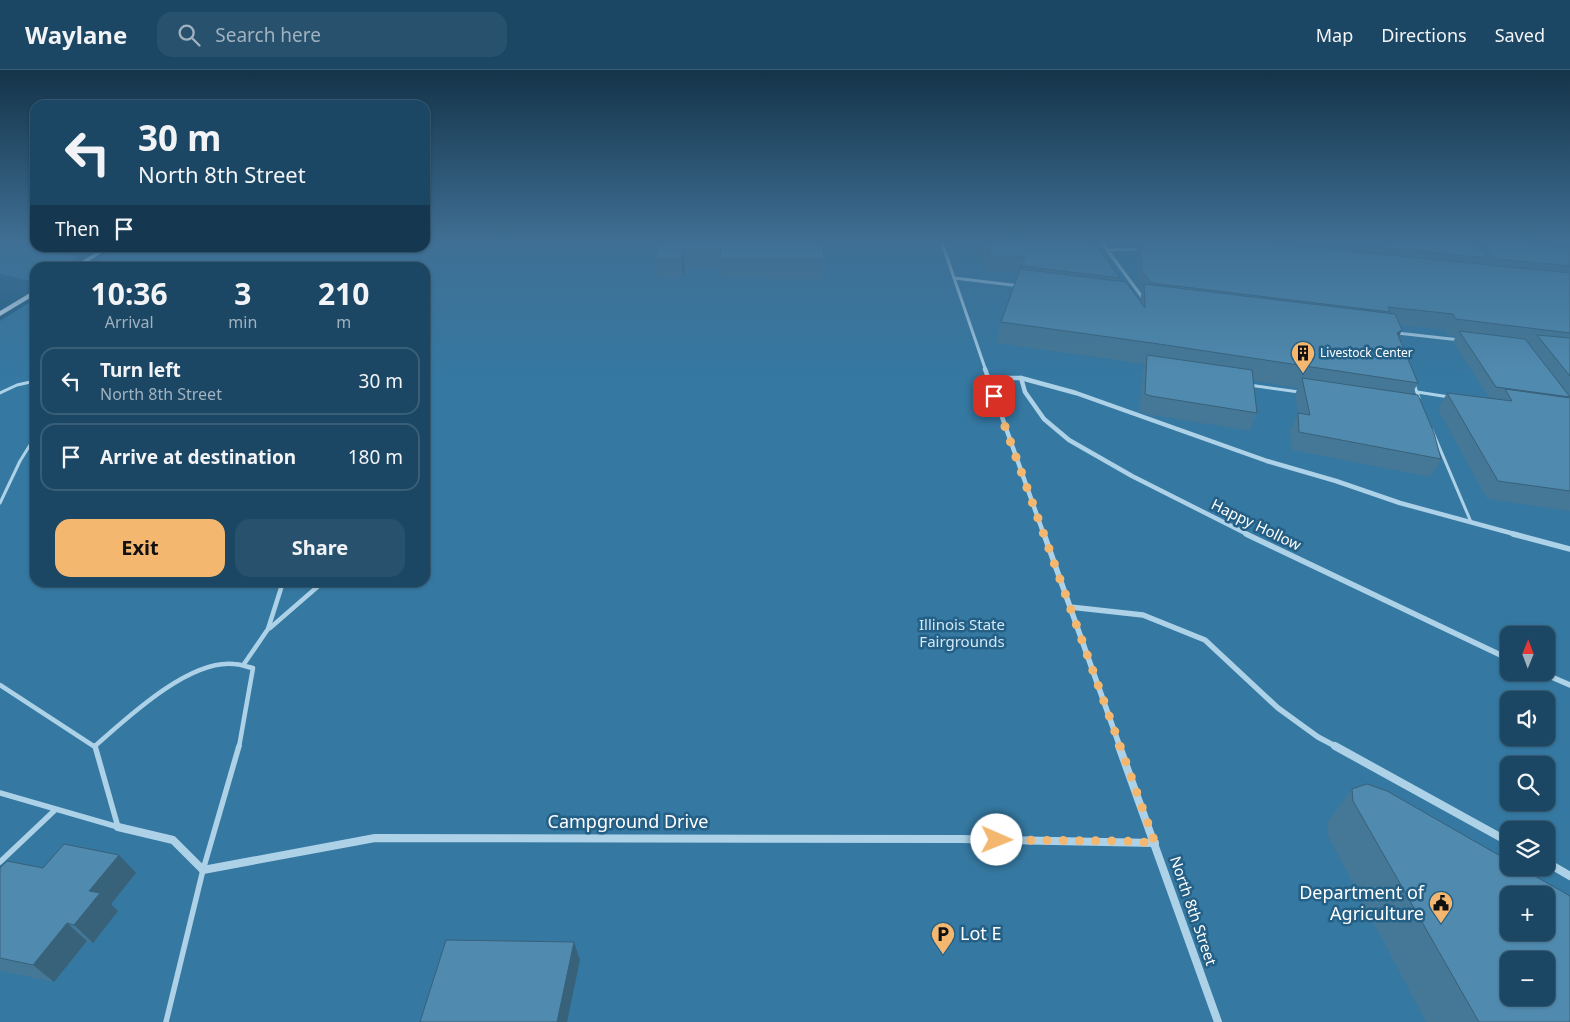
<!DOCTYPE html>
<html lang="en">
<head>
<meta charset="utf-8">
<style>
	body { margin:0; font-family:"Noto Sans",sans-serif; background:#28516d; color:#f1f3f6; height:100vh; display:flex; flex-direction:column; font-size:19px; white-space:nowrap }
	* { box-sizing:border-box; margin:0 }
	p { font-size:16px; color:#a0b2bf }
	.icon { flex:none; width:28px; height:28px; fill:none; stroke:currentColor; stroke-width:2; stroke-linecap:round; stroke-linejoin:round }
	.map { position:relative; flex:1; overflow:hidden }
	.sheet { position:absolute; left:30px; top:192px; width:400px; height:325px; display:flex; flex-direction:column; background:#1b4764; border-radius:15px; box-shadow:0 1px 4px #0004,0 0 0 1px #395f78 }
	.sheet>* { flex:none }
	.top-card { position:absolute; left:30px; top:30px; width:400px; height:152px; border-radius:15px; box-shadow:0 1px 4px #0004,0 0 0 1px #395f78; background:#1b4764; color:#f1f3f6; overflow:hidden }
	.needle { width:32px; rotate:1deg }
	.tools { position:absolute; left:1500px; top:556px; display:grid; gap:10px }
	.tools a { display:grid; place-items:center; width:55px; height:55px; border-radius:10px; background:#1b4764; box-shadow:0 1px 4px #0004,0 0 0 1px #395f78; font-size:25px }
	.pin { position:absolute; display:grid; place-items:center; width:42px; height:42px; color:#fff; margin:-21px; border-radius:10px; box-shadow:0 2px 8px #0006 }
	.me { position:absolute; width:55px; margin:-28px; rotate:91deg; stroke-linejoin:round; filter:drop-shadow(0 0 4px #0008) }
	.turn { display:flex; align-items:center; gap:18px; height:105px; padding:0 25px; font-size:22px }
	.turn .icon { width:65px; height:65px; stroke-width:2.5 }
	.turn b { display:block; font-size:35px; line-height:42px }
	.then { display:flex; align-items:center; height:48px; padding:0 25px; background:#0003; gap:10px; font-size:19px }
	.eta { display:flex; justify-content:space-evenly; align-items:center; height:85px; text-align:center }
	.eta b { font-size:30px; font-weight:700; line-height:35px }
	.cta { display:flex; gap:10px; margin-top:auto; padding:10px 25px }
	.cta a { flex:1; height:58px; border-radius:15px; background:#f3b770; color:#111; font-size:20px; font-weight:700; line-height:58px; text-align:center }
	.cta a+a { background:#28516d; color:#f1f3f6 }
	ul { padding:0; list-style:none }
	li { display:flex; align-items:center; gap:15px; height:68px; margin:0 10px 8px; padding:0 15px; border:2px solid #395f78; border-radius:15px }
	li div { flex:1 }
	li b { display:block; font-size:19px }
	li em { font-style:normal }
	header { display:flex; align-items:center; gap:30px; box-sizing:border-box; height:70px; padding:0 25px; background:#1b4764; border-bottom:1px solid #395f78 }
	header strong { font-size:24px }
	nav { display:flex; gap:28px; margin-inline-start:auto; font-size:18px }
	.search { width:350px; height:45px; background:#28516d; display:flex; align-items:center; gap:12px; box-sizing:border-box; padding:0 18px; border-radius:15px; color:#a0b2bf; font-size:19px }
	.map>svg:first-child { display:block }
	.green { fill:#3578a1; fill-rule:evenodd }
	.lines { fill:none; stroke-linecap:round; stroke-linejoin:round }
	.service-far3 { stroke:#add2e8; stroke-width:2.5 }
	.service-far2 { stroke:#add2e8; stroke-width:3 }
	.service-far1 { stroke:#add2e8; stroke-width:4.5 }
	.service { stroke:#add2e8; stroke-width:5.5 }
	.minor-far3 { stroke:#add2e8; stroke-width:3 }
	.minor-far2 { stroke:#add2e8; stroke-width:4.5 }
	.minor-far1 { stroke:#add2e8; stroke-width:5.5 }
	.minor { stroke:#add2e8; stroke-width:8 }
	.secondary { fill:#d8ebf7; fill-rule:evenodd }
	.wall { fill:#457896 }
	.shaded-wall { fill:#38617a }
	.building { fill:#508baf; stroke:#38617a; fill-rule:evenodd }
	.route { stroke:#f3b770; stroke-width:9; stroke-dasharray:0 16.2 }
	.labels { text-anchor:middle; stroke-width:5; stroke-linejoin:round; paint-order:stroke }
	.far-poi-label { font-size:12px; fill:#fff; stroke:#245f85; text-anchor:start }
	.street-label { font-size:15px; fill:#fff; stroke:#245f85 }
	.park-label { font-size:15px; fill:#d1e8f7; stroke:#245f85 }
	.near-street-label { font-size:18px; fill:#fff; stroke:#245f85 }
	.near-poi-label { font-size:18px; fill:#fff; stroke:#245f85; text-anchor:end }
</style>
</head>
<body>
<header>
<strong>Waylane</strong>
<div class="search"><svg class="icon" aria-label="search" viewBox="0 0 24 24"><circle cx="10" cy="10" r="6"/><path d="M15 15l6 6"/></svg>Search here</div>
<nav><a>Map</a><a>Directions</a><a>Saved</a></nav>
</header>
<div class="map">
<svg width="1570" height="952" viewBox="0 0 1570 952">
	<rect width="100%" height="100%" fill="#245f85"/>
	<!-- green -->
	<g class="green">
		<polygon points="0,173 78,187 60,197 35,198 35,212 0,204"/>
		<path d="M425,173H1570V952H0V251L35,229V512H425V198L84,197L115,178H425ZM1509,565H1546V602H1509ZM1509,630H1546V668H1509ZM1509,695H1546V732H1509ZM1509,760H1546V798H1509ZM1509,825H1546V862H1509ZM1509,890H1546V928H1509Z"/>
	</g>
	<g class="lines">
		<!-- service-far3 -->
		<polyline class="service-far3" points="1107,180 1142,179"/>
		<!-- service-far2 -->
		<g class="service-far2">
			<polyline points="1414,314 1419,328"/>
			<polyline points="1249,315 1299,322"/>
			<polyline points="1417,322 1449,327"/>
			<polyline points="0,323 17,315 35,311"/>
			<polyline points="1432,360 1471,452"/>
			<polyline points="0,433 20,391 35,367"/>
		</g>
		<!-- service-far1 -->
		<g class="service-far1">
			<polyline points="270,558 323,512"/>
			<polyline points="244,594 268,559 283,512"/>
			<polyline points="0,615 95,677"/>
			<path d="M95,676C127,648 189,589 234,594C240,594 247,597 253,598L239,677"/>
		</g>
		<!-- service -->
		<g class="service">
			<polyline points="0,723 118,757 95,676"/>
			<polyline points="0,792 55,740"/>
			<polyline points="166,952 203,800 239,676"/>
		</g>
		<!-- minor-far3 -->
		<g class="minor-far3">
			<polyline points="942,173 986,301"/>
			<polyline points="1102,173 1145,231"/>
			<polyline points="954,208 1021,216"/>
			<polyline points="1397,263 1460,270"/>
		</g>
		<!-- minor-far2 -->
		<g class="minor-far2">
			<polyline points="985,299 1044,465"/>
			<polyline points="988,308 1021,308 1076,323 1267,391 1336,411 1400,433 1518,465"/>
			<polyline points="1021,308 1025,322 1044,349 1069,370 1132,406 1249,465"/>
		</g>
		<!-- minor-far1 -->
		<g class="minor-far1">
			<polyline points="1044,464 1120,677"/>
			<polyline points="1246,464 1509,589"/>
			<polyline points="1513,464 1570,479"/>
			<polyline points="1070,537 1143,545 1205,570 1278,638 1318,667 1337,677"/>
			<polyline points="1540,602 1570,615"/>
		</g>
		<!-- minor -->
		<g class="minor">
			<polyline points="1119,676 1218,952"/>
			<polyline points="1335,676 1509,772"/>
			<polyline points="118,757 173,770 203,800 375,768 961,769 1155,773"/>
			<polyline points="1546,792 1570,806"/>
		</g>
		<!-- secondary -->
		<g class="secondary">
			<polygon points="103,178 109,178 79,198 71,198"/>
			<polygon points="35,220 35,225 0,246 0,241"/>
		</g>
	</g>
	<!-- wall -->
	<g class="wall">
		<polygon points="660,173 824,189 823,209 721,208 720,199 685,199 683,208 657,208 655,189"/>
		<polygon points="976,173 1100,173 1100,176 1096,176 1120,208 1119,211 1140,230 1142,221 1138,215 1136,182 1138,176 1108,176 1106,173 1476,173 1478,175 1479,173 1519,173 1570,183 1570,441 1487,429 1438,339 1447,323 1489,328 1453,272 1456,266 1448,265 1445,260 1400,255 1399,267 1418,313 1412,324 1441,389 1431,407 1292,380 1290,361 1298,343 1295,324 1298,318 1253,311 1257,343 1250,361 1146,344 1139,341 1143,301 1145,294 997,273 1001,252 1019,201 989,201"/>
		<polygon points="1352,719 1570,952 1426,952 1328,766 1327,753"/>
		<polygon points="0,798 43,798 136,803 111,834 118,841 93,873 87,871 54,912 0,901"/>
	</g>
	<!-- shaded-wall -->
	<g class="shaded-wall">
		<polygon points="683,180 685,199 683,208 681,189"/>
		<polygon points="1402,260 1392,281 1397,263"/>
		<polygon points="119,785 136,803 111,834 118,841 93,873 74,855 89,821"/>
		<polygon points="67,853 87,871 54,912 33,895"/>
		<polygon points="574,872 580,890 567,952 557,952"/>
	</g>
	<!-- building -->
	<g class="building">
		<polygon points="660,173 823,173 824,189 720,189 721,180 683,180 681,189 655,189"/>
		<polygon points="985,173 1094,173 1120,208 1021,196 1025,186 991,186"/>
		<polygon points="1140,173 1265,173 1570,203 1570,263 1456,249 1453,244 1388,237 1390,242 1152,213 1142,201"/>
		<polygon points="1338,173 1476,173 1488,188"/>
		<polygon points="1483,173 1519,173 1564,177 1570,183 1570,196 1496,189"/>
		<polygon points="1020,199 1126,212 1145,238 1144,214 1395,244 1402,260 1397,263 1418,313 1159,274 1001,252"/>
		<polygon points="1459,261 1525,269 1570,327 1496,317"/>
		<polygon points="1537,265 1570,268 1570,306"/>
		<polygon points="1147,285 1252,300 1257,343 1151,326 1145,324"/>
		<polygon points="1302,308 1418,325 1434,363 1441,389 1299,362 1298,343 1310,345"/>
		<polygon points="1505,319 1570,328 1570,421 1498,411 1447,323 1512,331"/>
		<path d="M1367,714L1387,721L1509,791V798H1521L1570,826V952H1479L1353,731L1352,719ZM1509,825H1546V862H1509ZM1509,890H1546V928H1509Z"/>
		<polygon points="64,774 119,785 89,821 100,823 74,855 67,853 33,895 0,888 0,798 7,791 43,798"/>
		<polygon points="446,870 574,872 557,952 420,952"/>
	</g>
	<!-- sky -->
	<linearGradient id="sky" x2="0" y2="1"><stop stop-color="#143449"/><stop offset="0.56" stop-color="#3f6f94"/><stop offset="1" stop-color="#3f6f94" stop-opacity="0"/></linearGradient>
	<rect width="1570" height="307" fill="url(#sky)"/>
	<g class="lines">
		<!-- route -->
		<polyline class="route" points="994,326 1155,773 1122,771 997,770"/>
	</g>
	<!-- icons -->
	<defs>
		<g id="building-pin" transform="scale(1.25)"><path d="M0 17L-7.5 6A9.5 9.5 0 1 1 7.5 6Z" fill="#f3b770" stroke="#245f85"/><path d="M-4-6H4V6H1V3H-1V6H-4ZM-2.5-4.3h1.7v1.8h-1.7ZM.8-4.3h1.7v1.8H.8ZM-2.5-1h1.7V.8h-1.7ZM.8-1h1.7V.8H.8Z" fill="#111"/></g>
		<g id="civic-pin" transform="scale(1.25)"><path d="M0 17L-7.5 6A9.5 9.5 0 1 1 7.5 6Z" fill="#f3b770" stroke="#245f85"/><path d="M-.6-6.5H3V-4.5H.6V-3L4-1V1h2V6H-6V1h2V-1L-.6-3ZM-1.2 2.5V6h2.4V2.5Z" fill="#111"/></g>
		<g id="parking-pin" transform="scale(1.25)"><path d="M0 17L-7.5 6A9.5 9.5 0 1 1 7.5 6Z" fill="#f3b770" stroke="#245f85"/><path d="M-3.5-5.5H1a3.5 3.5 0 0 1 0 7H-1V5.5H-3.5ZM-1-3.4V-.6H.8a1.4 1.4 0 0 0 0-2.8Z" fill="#111"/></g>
	</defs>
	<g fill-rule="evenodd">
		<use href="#building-pin" x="1303" y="283"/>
		<use href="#civic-pin" x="1441" y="833"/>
		<use href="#parking-pin" x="943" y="864"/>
	</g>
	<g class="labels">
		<!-- far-poi labels -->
		<g class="far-poi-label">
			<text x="1320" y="287">Livestock Center</text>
		</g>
		<!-- street labels -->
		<g class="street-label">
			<text transform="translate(1256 455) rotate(26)" y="5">Happy Hollow</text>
			<text transform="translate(1193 841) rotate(71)" y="5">North 8th Street</text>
		</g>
		<!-- park labels -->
		<g class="park-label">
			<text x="962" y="560">Illinois State<tspan x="962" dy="17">Fairgrounds</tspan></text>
		</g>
		<!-- near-street labels -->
		<g class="near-street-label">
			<text x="628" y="758">Campground Drive</text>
		</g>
		<!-- near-poi labels -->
		<g class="near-poi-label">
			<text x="1424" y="829">Department of<tspan x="1424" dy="21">Agriculture</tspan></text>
			<text x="960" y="870" text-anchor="start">Lot E</text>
		</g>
	</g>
</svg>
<div class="tools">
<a><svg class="needle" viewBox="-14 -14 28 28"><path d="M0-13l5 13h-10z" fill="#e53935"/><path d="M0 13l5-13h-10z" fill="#a0b2bf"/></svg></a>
<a><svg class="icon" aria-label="sound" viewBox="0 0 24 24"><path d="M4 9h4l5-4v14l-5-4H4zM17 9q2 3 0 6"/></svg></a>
<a><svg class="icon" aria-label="search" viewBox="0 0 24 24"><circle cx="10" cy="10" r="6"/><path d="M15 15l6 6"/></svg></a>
<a><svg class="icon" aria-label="layers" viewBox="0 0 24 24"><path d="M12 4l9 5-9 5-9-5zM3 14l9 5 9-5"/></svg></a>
<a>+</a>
<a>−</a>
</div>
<div class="pin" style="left:994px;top:326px;background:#d93025"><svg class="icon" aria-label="arrive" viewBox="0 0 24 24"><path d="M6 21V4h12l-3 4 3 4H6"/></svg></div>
<svg class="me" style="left:997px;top:770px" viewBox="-20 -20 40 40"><circle r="19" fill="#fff"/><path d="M0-13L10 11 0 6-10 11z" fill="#f3b770"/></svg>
<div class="top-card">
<div class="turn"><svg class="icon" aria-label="left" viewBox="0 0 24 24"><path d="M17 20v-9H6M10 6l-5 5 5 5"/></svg><div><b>30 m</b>North 8th Street</div></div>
<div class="then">Then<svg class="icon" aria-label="arrive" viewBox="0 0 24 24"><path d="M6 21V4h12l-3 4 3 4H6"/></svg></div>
</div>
<section class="sheet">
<div class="eta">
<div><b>10:36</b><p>Arrival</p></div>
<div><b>3</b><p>min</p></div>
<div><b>210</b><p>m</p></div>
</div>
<ul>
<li><svg class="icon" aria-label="left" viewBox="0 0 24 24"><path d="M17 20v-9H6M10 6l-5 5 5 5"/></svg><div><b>Turn left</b><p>North 8th Street</p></div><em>30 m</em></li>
<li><svg class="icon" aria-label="arrive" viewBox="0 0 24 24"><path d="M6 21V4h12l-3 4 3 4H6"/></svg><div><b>Arrive at destination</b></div><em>180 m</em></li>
</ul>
<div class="cta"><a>Exit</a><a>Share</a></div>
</section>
</div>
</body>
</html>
